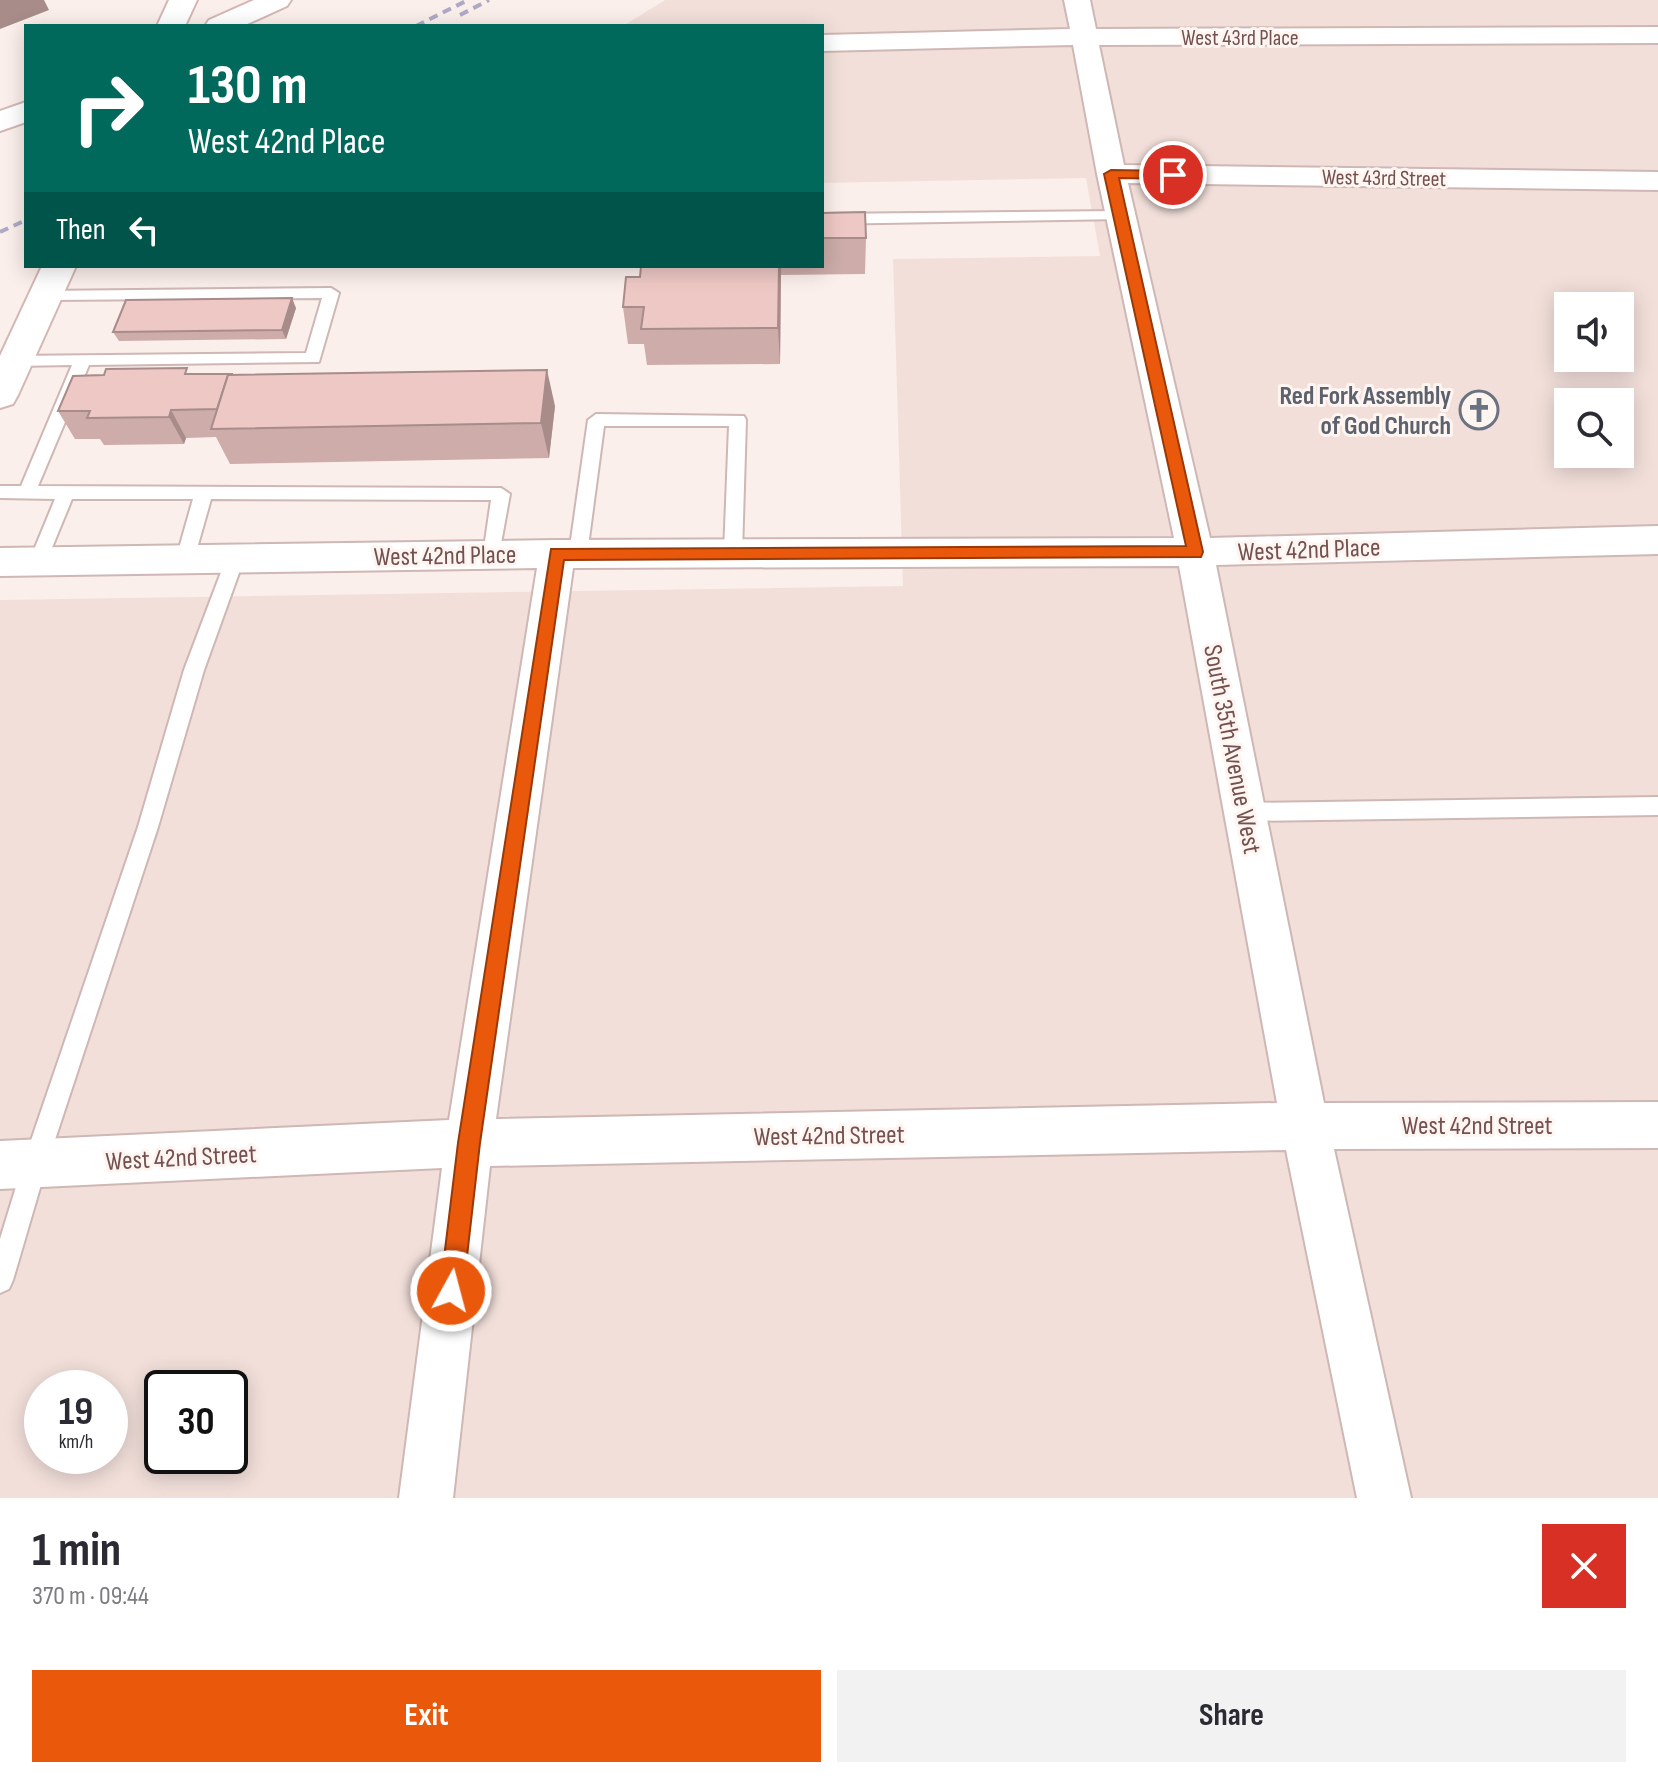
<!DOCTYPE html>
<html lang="en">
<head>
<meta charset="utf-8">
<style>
	body { margin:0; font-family:"Sofia Sans Condensed",sans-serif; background:#f2f2f3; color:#2b2b33; height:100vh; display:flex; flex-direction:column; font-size:30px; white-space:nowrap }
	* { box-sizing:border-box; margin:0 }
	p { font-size:26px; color:#7c7c81 }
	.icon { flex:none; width:44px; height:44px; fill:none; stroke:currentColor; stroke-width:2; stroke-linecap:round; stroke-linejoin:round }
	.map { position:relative; height:1498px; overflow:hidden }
	.side { display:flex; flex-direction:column; background:#fff; flex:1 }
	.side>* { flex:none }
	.banner { position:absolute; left:24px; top:24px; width:800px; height:244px; border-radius:0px; box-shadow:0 4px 20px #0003; background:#00695c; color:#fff; overflow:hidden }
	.buttons { position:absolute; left:1554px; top:292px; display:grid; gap:16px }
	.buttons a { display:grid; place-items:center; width:80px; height:80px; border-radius:0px; background:#fff; box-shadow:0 4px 20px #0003; font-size:40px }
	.speed { position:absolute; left:24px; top:1370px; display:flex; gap:16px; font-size:40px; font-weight:700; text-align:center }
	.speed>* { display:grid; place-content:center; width:104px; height:104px; border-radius:50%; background:#fff; box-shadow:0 4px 20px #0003; line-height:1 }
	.speed small { font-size:20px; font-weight:400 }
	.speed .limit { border:4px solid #111; border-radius:12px; background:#fff; color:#111 }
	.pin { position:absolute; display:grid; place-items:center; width:68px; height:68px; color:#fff; margin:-34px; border:4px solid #fff; border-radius:50%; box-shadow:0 2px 8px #0007 }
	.me { position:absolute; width:88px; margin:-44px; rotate:7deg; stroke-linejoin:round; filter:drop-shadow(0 0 6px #0008) }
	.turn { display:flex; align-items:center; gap:28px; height:168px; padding:0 32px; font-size:36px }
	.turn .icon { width:104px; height:104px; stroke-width:2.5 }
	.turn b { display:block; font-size:56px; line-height:68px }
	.then { display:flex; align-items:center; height:76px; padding:0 32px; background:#0003; gap:16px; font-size:30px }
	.round { display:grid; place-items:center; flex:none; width:84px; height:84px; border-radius:0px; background:#f2f2f3 }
	.headline { display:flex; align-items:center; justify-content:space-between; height:136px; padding:0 32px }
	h1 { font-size:48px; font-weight:700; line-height:60px }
	.button { display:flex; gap:16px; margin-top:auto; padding:16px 32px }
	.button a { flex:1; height:92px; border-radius:0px; background:#ea580c; color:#fff; font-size:32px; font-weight:700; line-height:92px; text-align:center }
	.button a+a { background:#f2f2f3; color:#2b2b33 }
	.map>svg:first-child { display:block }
	.residential { fill:#f2dfda; fill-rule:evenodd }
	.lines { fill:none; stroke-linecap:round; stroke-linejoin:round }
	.lane-casing { stroke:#ceb7b4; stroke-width:4 }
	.street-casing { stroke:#ceb7b4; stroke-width:4 }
	.secondary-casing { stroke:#d4b7b4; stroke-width:4 }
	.lane { fill:#fff; fill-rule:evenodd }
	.street { fill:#fff; fill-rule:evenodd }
	.secondary { fill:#fff; fill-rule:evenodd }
	.rail { stroke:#afa9c5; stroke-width:4; stroke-dasharray:9 6; stroke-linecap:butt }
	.wall { fill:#cdaca9 }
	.shaded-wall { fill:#a78c8a }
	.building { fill:#eec8c5; stroke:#a78c8a; stroke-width:2 }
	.route { fill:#ea580c; stroke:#983908; stroke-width:2 }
	.labels { text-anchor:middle; stroke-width:6; stroke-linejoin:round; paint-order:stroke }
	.far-street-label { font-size:22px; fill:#745150; stroke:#fef5f1 }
	.worship-label { font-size:26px; font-weight:bold; fill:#5b616d; stroke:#fef5f1; text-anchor:end }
	.street-label { font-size:26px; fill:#745150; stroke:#fef5f1 }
</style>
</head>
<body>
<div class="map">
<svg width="1658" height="1498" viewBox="0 0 1658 1498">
	<rect width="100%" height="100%" fill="#fbefeb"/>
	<!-- residential -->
	<path class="residential" d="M665,0H1658V1498H0V600L903,586L893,259L1100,256L1086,178L822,183V26H623ZM1568,306H1620V358H1568ZM1568,402H1620V454H1568ZM42,1388H110V1456H42ZM162,1388H230V1456H162Z"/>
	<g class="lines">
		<!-- lane casing -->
		<g class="lane-casing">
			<g id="lane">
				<polygon points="1120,211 1125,213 1125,219 822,224 822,214"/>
				<polygon points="331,288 339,293 319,362 89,365 38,486 501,488 510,494 498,560 492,562 483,555 491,500 211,499 194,559 185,566 176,559 193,499 72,499 44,567 32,567 29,562 55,499 0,498 0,486 21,486 72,365 16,366 8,360 10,356 306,353 322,298 46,300 38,295 40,291"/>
				<polygon points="596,414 744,416 746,420 742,553 739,558 733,560 724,553 729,426 604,426 587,554 584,559 572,559 569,554 588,420"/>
				<polygon points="235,552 244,559 204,670 158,827 47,1164 13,1280 9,1289 0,1293 0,1239 23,1164 138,827 184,670 226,559"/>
				<polygon points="1658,797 1658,815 1245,821 1238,818 1235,812 1238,806 1245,803"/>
			</g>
		</g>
		<!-- street casing -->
		<g class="street-casing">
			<path id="street" d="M1064,0H1090L1096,29L1658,27V43L1099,45L1124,165L1658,172V190L1128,183L1210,538L1658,526V554L1216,565L1324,1103L1658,1102V1148L1334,1149L1411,1498H1357L1286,1150L490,1166L453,1498H399L442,1168L0,1189V1141L449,1120L537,568L0,576V548L557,540L1174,538L1097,174L1073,45L822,51V35L1070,29ZM1179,566L1277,1103L496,1119L573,568Z"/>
		</g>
		<!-- secondary casing -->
		<g class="secondary-casing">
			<g id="secondary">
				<polygon points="169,0 197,0 185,26 157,26"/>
				<polygon points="254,0 291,0 287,6 243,26 205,26 209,20"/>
				<polygon points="26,102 26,122 0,131 0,111"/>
				<polygon points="42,266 76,266 18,395 13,404 0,408 0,356"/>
			</g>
		</g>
		<!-- lane -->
		<use href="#lane" class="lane"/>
		<!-- street -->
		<use href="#street" class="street"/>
		<!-- secondary -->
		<use href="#secondary" class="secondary"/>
		<!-- rail -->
		<g class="rail">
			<polyline points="460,15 489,0"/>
			<polyline points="416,26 468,0"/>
			<polyline points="0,232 26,220"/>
		</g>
	</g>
	<!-- wall -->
	<g class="wall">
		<polygon points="822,213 866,238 865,274 781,275 780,364 647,365 644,344 628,344 623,307 640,277 641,266 822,266"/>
		<polygon points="296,308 286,339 119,341 113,332"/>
		<polygon points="190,374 232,374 233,375 555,406 549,458 230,464 216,437 186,438 184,444 104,445 100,439 75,439 58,411"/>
	</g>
	<!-- shaded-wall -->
	<g class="shaded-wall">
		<polygon points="0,0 44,0 49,10 0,29"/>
		<polygon points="779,266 781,266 780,364 778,328"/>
		<polygon points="292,298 296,308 286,339 282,330"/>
		<polygon points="547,370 555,406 549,458 541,423"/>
		<polygon points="171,410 186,438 184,444 169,417"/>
	</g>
	<!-- building -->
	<g class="building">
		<polygon points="865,212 866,238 822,238 822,213"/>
		<polygon points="641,266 779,266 778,328 641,329 644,307 623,307 626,277 640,277"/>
		<polygon points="292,298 282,330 113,332 126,300"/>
		<polygon points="187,368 185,374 232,374 232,375 228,375 217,409 171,410 169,417 87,418 90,411 58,411 73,376 104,375 106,369"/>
		<polygon points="547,370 541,423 211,429 228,375"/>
	</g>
	<!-- route -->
	<polygon class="route" points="1111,170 1173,171 1180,175 1173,179 1119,178 1203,552 1201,557 564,560 480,1143 463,1291 459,1299 451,1302 443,1299 440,1291 458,1143 551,549 1186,546 1104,174"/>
	<!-- icons -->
	<defs>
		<g id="church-ring" transform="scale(2)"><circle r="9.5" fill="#fef5f1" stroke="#6b7280" stroke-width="1.5"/><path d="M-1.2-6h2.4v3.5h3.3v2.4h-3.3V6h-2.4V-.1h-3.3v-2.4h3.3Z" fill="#6b7280"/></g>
	</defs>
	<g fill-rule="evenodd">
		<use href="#church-ring" x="1479" y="410"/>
	</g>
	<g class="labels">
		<!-- far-street labels -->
		<g class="far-street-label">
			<text x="1240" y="45">West 43rd Place</text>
			<text transform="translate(1384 177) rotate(1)" y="8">West 43rd Street</text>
		</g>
		<!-- worship labels -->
		<g class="worship-label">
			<text x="1451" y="404">Red Fork Assembly<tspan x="1451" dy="30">of God Church</tspan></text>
		</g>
		<!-- street labels -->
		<g class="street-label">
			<text transform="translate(1309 549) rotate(-2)" y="9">West 42nd Place</text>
			<text transform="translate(445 555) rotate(-1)" y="9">West 42nd Place</text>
			<text transform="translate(1233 749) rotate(79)" y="9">South 35th Avenue West</text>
			<text x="1477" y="1134">West 42nd Street</text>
			<text transform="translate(829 1135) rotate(-1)" y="9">West 42nd Street</text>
			<text transform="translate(181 1157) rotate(-3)" y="9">West 42nd Street</text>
		</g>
	</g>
</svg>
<div class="buttons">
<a><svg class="icon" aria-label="sound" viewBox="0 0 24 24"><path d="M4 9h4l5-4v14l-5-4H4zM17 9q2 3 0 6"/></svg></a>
<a><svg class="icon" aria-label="search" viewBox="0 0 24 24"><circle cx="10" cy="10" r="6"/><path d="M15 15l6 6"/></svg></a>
</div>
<div class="speed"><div>19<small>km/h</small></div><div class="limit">30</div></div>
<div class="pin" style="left:1173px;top:175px;background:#d93025"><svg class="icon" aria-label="arrive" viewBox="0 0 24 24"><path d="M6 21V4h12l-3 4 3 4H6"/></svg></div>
<svg class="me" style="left:451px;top:1291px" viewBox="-20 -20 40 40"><circle r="17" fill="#ea580c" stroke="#fff" stroke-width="3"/><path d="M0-11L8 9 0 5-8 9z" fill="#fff"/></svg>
<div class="banner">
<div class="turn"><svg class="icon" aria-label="right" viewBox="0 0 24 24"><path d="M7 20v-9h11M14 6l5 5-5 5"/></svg><div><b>130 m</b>West 42nd Place</div></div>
<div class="then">Then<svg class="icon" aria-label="left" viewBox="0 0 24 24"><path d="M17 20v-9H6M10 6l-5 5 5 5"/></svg></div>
</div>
</div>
<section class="side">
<div class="headline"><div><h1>1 min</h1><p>370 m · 09:44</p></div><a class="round" style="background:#d93025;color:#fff"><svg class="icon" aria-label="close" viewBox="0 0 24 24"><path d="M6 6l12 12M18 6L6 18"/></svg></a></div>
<div class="button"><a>Exit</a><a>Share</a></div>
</section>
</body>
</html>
